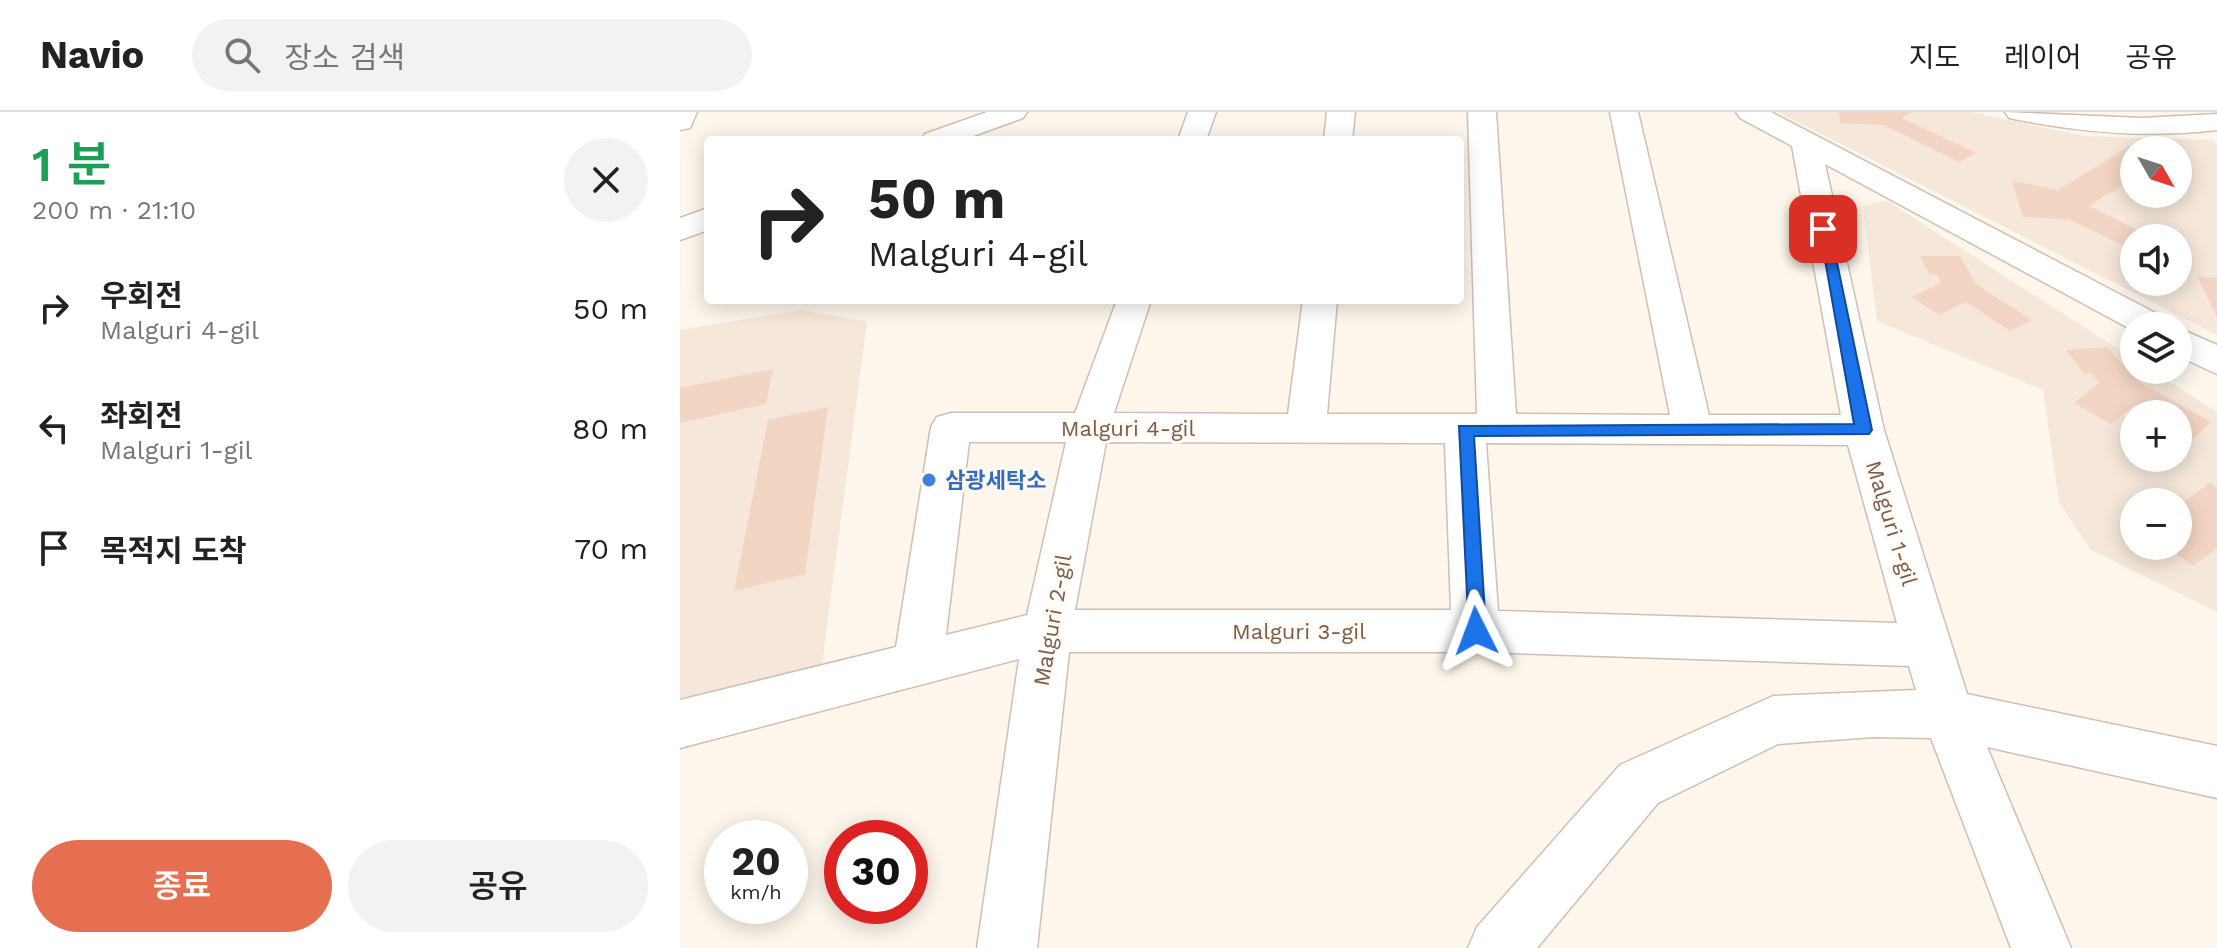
<!DOCTYPE html>
<html lang="ko">
<head>
<meta charset="utf-8">
<style>
	body { margin:0; font-family:"Work Sans","Noto Sans KR",sans-serif; background:#f2f2f2; color:#222; height:100vh; display:flex; flex-direction:column; font-size:30px; white-space:nowrap }
	* { box-sizing:border-box; margin:0 }
	p { font-size:26px; color:#767676 }
	.icon { flex:none; width:44px; height:44px; fill:none; stroke:currentColor; stroke-width:2; stroke-linecap:round; stroke-linejoin:round }
	.map { position:relative; flex:1; overflow:hidden }
	.side { display:flex; flex-direction:column; background:#fff; width:680px }
	.side>* { flex:none }
	.top-card { position:absolute; left:24px; top:24px; width:760px; height:168px; border-radius:8px; box-shadow:0 4px 20px #0003; background:#fff; color:#222; overflow:hidden }
	.needle { width:52px; rotate:129deg }
	.controls { position:absolute; left:1440px; top:24px; display:grid; gap:16px }
	.controls a { display:grid; place-items:center; width:72px; height:72px; border-radius:50%; background:#fff; box-shadow:0 4px 20px #0003; font-size:40px }
	.speed { position:absolute; left:24px; top:708px; display:flex; gap:16px; font-size:40px; font-weight:700; text-align:center }
	.speed>* { display:grid; place-content:center; width:104px; height:104px; border-radius:50%; background:#fff; box-shadow:0 4px 20px #0003; line-height:1 }
	.speed small { font-size:20px; font-weight:400 }
	.speed .limit { border:12px solid #d22; background:#fff; color:#111 }
	.pin { position:absolute; display:grid; place-items:center; width:68px; height:68px; color:#fff; margin:-34px; border-radius:16px; box-shadow:0 4px 12px #0006 }
	.me { position:absolute; width:88px; margin:-44px; rotate:357deg; stroke-linejoin:round; filter:drop-shadow(0 0 6px #0008) }
	.turn { display:flex; align-items:center; gap:28px; height:168px; padding:0 32px; font-size:36px }
	.turn .icon { width:104px; height:104px; stroke-width:2.5 }
	.turn b { display:block; font-size:56px; line-height:68px }
	.round { display:grid; place-items:center; flex:none; width:84px; height:84px; border-radius:42px; background:#f2f2f2 }
	.headline { display:flex; align-items:center; justify-content:space-between; height:136px; padding:0 32px }
	h1 { font-size:48px; font-weight:600; line-height:60px; color:#1e9e55 }
	.primary-button { display:flex; gap:16px; margin-top:auto; padding:16px 32px }
	.primary-button a { flex:1; height:92px; border-radius:48px; background:#e76f51; color:#fff; font-size:32px; font-weight:600; line-height:92px; text-align:center }
	.primary-button a+a { background:#f2f2f2; color:#222 }
	ul { padding:0; list-style:none }
	li { display:flex; align-items:center; gap:24px; height:120px; padding:0 32px }
	li div { flex:1 }
	li b { display:block; font-size:30px }
	li em { font-style:normal }
	header { display:flex; align-items:center; gap:48px; box-sizing:border-box; height:112px; padding:0 40px; background:#fff; border-bottom:2px solid #e0e0e0 }
	header strong { font-size:38px }
	nav { display:flex; gap:44px; margin-inline-start:auto; font-size:28px }
	.search { width:560px; height:72px; background:#f2f2f2; display:flex; align-items:center; gap:20px; box-sizing:border-box; padding:0 28px; border-radius:44px; color:#767676; font-size:30px }
	main { display:flex; flex:1; min-height:0 }
	.map>svg:first-child { display:block }
	.residential { fill:#f5e8da; fill-rule:evenodd }
	.building { fill:#f3d5c3 }
	.lines { fill:none; stroke-linecap:round; stroke-linejoin:round }
	.minor-casing { stroke:#d1beb0; stroke-width:3 }
	.minor { fill:#fff; fill-rule:evenodd }
	.route { fill:#1a73e8; stroke:#114b97; stroke-width:2 }
	.shop-dot { fill:#3f7fe0; stroke:#fffaf3; stroke-width:3 }
	.labels { text-anchor:middle; stroke-width:6; stroke-linejoin:round; paint-order:stroke }
	.street-label { font-size:22px; fill:#7a5c4d; stroke:#fffaf3 }
	.shop-label { font-size:22px; font-weight:bold; fill:#366cbe; stroke:#fffaf3; text-anchor:start }
</style>
</head>
<body>
<header>
<strong>Navio</strong>
<div class="search"><svg class="icon" aria-label="search" viewBox="0 0 24 24"><circle cx="10" cy="10" r="6"/><path d="M15 15l6 6"/></svg>장소 검색</div>
<nav><a>지도</a><a>레이어</a><a>공유</a></nav>
</header>
<main>
<section class="side">
<div class="headline"><div><h1>1 분</h1><p>200 m · 21:10</p></div><a class="round"><svg class="icon" aria-label="close" viewBox="0 0 24 24"><path d="M6 6l12 12M18 6L6 18"/></svg></a></div>
<ul>
<li><svg class="icon" aria-label="right" viewBox="0 0 24 24"><path d="M7 20v-9h11M14 6l5 5-5 5"/></svg><div><b>우회전</b><p>Malguri 4-gil</p></div><em>50 m</em></li>
<li><svg class="icon" aria-label="left" viewBox="0 0 24 24"><path d="M17 20v-9H6M10 6l-5 5 5 5"/></svg><div><b>좌회전</b><p>Malguri 1-gil</p></div><em>80 m</em></li>
<li><svg class="icon" aria-label="arrive" viewBox="0 0 24 24"><path d="M6 21V4h12l-3 4 3 4H6"/></svg><div><b>목적지 도착</b></div><em>70 m</em></li>
</ul>
<div class="primary-button"><a>종료</a><a>공유</a></div>
</section>
<div class="map">
<svg width="1537" height="836" viewBox="0 0 1537 836">
	<rect width="100%" height="100%" fill="#fdf6ec"/>
	<!-- residential -->
	<g class="residential">
		<path d="M1098,0H1291L1404,24L1532,28L1537,32V223ZM1454,38H1498V82H1454ZM1454,126H1498V170H1454Z"/>
		<path d="M1207,89L1454,247V258H1471L1537,300V500L1411,438L1379,390L1363,278L1197,209L1183,94ZM1454,302H1498V346H1454ZM1454,390H1498V434H1454Z"/>
		<polygon points="121,198 187,210 142,552 0,587 0,218"/>
	</g>
	<!-- building -->
	<g class="building">
		<polygon points="1159,0 1234,0 1222,6 1296,41 1279,50 1204,13 1160,11"/>
		<polygon points="1455,31 1471,38 1454,38 1454,66 1409,94 1464,121 1444,134 1388,107 1343,105 1332,69 1378,78"/>
		<polygon points="1240,144 1280,144 1296,172 1352,208 1330,219 1286,190 1259,203 1232,185 1261,171 1257,163 1250,163"/>
		<polygon points="1517,164 1537,166 1537,205"/>
		<polygon points="1427,235 1457,269 1531,310 1513,327 1498,318 1498,302 1469,302 1454,293 1431,312 1394,291 1419,271 1411,261 1404,262 1386,238"/>
		<polygon points="93,257 86,292 0,311 0,276"/>
		<polygon points="148,295 125,462 54,479 88,308"/>
		<polygon points="1530,371 1537,376 1537,436 1513,454 1485,434 1498,434 1498,394"/>
	</g>
	<g class="lines">
		<!-- minor casing -->
		<g class="minor-casing">
			<g id="minor">
				<polygon points="0,0 17,0 10,16 0,18"/>
				<polygon points="307,0 347,0 343,6 282,28 241,28 245,22"/>
				<polygon points="508,0 536,0 526,28 498,28"/>
				<polygon points="647,0 675,0 672,28 644,28"/>
				<path d="M788,0H816L836,302L990,303L930,0H958L1029,303H1161L1112,34L1060,6L1056,0H1091L1485,206L1490,214H1454V219L1145,52L1204,318L1287,582L1537,634V686L1307,635L1391,836H1331L1251,626L1193,625L1098,632L978,691L857,836H788L797,815L940,653L1093,584L1236,578L1229,554L796,540H389L357,836H297L339,547L0,636V588L216,535L251,315L257,305L271,301H395L437,188H471L434,301L608,302L623,188H657L647,302H797ZM289,330H386L347,503L266,523ZM426,330L765,331L771,498H395ZM806,331L1168,333L1217,511L818,499Z"/>
				<path d="M1325,0L1462,6L1537,2V18C1470,26 1405,21 1339,8L1329,6Z"/>
				<polygon points="28,96 28,118 0,128 0,106"/>
				<polygon points="1498,216 1537,233 1537,262 1498,244"/>
			</g>
		</g>
		<!-- minor -->
		<use href="#minor" class="minor"/>
	</g>
	<!-- route -->
	<polygon class="route" points="1139,114 1150,117 1192,318 1189,322 794,324 806,519 803,525 789,525 779,314 1174,312"/>
	<!-- markers -->
	<circle class="shop-dot" cx="249" cy="368" r="8"/>
	<g class="labels">
		<!-- street labels -->
		<g class="street-label">
			<text x="448" y="324">Malguri 4-gil</text>
			<text transform="translate(1212 411) rotate(73)" y="8">Malguri 1-gil</text>
			<text transform="translate(372 508) rotate(-80)" y="8">Malguri 2-gil</text>
			<text x="619" y="527">Malguri 3-gil</text>
		</g>
		<!-- shop labels -->
		<g class="shop-label">
			<text x="265" y="376">삼광세탁소</text>
		</g>
	</g>
</svg>
<div class="controls">
<a><svg class="needle" viewBox="-14 -14 28 28"><path d="M0-13l5 13h-10z" fill="#e53935"/><path d="M0 13l5-13h-10z" fill="#767676"/></svg></a>
<a><svg class="icon" aria-label="sound" viewBox="0 0 24 24"><path d="M4 9h4l5-4v14l-5-4H4zM17 9q2 3 0 6"/></svg></a>
<a><svg class="icon" aria-label="layers" viewBox="0 0 24 24"><path d="M12 4l9 5-9 5-9-5zM3 14l9 5 9-5"/></svg></a>
<a>+</a>
<a>−</a>
</div>
<div class="speed"><div>20<small>km/h</small></div><div class="limit">30</div></div>
<div class="pin" style="left:1143px;top:117px;background:#d93025"><svg class="icon" aria-label="arrive" viewBox="0 0 24 24"><path d="M6 21V4h12l-3 4 3 4H6"/></svg></div>
<svg class="me" style="left:796px;top:519px" viewBox="-20 -20 40 40"><path d="M0-17L14 15 0 8-14 15z" fill="#1a73e8" stroke="#fff" stroke-width="4"/></svg>
<div class="top-card">
<div class="turn"><svg class="icon" aria-label="right" viewBox="0 0 24 24"><path d="M7 20v-9h11M14 6l5 5-5 5"/></svg><div><b>50 m</b>Malguri 4-gil</div></div>
</div>
</div>
</main>
</body>
</html>
